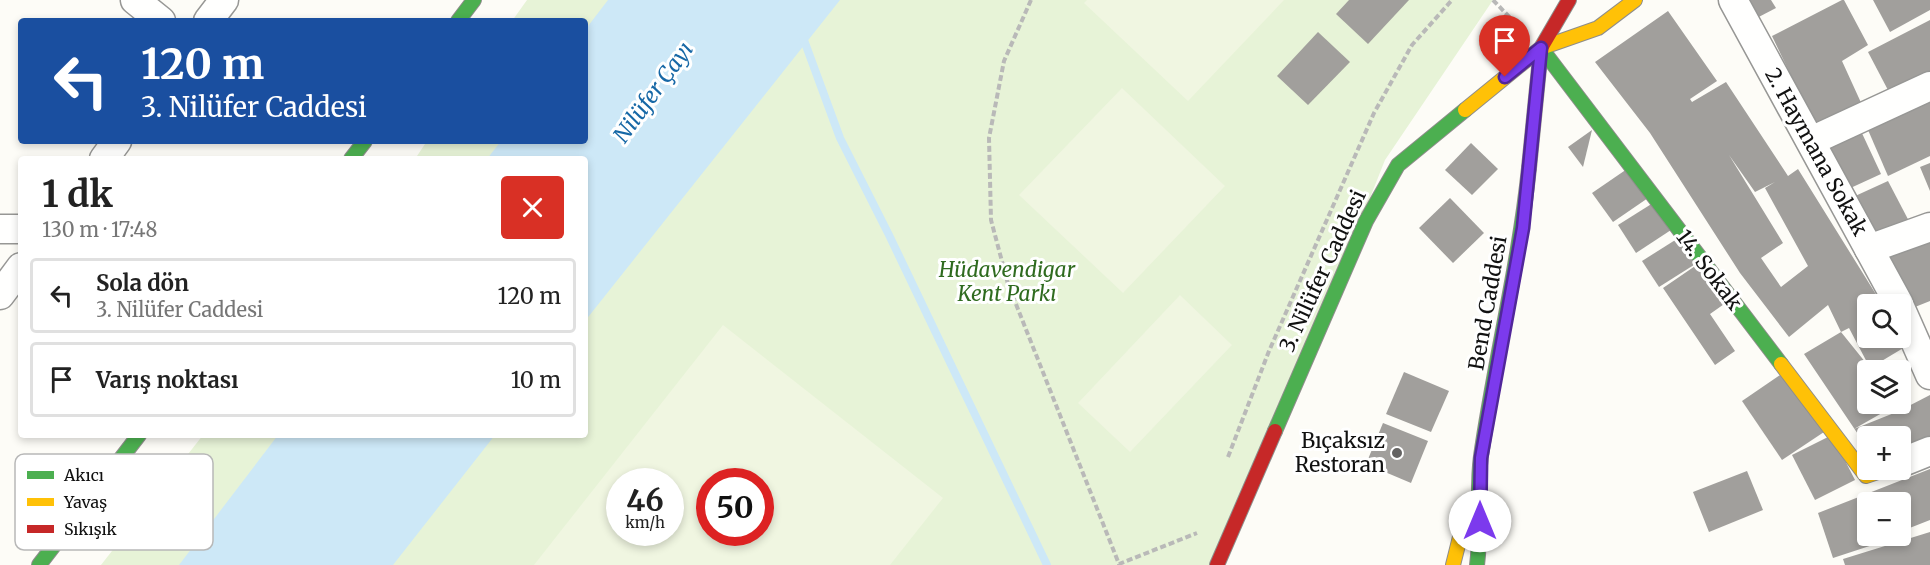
<!DOCTYPE html>
<html lang="tr">
<head>
<meta charset="utf-8">
<style>
	body { margin:0; font-family:Merriweather,serif; background:#f2f2f2; color:#222; height:100vh; display:flex; flex-direction:column; font-size:22px; white-space:nowrap }
	* { box-sizing:border-box; margin:0 }
	p { font-size:20px; color:#767676 }
	.icon { flex:none; width:33px; height:33px; fill:none; stroke:currentColor; stroke-width:2; stroke-linecap:round; stroke-linejoin:round }
	.map { position:relative; flex:1; overflow:hidden }
	.sheet { position:absolute; left:18px; top:156px; width:570px; height:282px; display:flex; flex-direction:column; background:#fff; border-radius:6px; box-shadow:0 3px 9px #0003 }
	.sheet>* { flex:none }
	.hud { position:absolute; left:18px; top:18px; width:570px; height:126px; border-radius:6px; box-shadow:0 3px 9px #0003; background:#1a4fa0; color:#fff; overflow:hidden }
	.tools { position:absolute; left:1857px; top:294px; display:grid; gap:12px }
	.tools a { display:grid; place-items:center; width:54px; height:54px; border-radius:6px; background:#fff; box-shadow:0 3px 9px #0003; font-size:30px }
	.speed { position:absolute; left:606px; top:468px; display:flex; gap:12px; font-size:30px; font-weight:700; text-align:center }
	.speed>* { display:grid; place-content:center; width:78px; height:78px; border-radius:50%; background:#fff; box-shadow:0 3px 9px #0003; line-height:1 }
	.speed small { font-size:15px; font-weight:400 }
	.speed .limit { border:9px solid #d22; background:#fff; color:#111 }
	.pin { position:absolute; display:grid; place-items:center; width:51px; height:51px; color:#fff; margin:-62px -26px; border-radius:50% 50% 50% 0; rotate:-45deg; box-shadow:0 0 6px #0007 }
	.pin .icon { rotate:45deg }
	.me { position:absolute; width:66px; margin:-33px; rotate:0deg; stroke-linejoin:round; filter:drop-shadow(0 0 4px #0008) }
	.turn { display:flex; align-items:center; gap:21px; height:126px; padding:0 24px; font-size:27px }
	.turn .icon { width:78px; height:78px; stroke-width:2.5 }
	.turn b { display:block; font-size:42px; line-height:51px }
	.round { display:grid; place-items:center; flex:none; width:63px; height:63px; border-radius:6px; background:#f2f2f2 }
	.overview { display:flex; align-items:center; justify-content:space-between; height:102px; padding:0 24px }
	h1 { font-size:36px; font-weight:700; line-height:45px }
	ul { padding:0; list-style:none }
	li { display:flex; align-items:center; gap:18px; height:75px; margin:0 12px 9px; padding:0 12px; border:3px solid #e0e0e0; border-radius:6px }
	li div { flex:1 }
	li b { display:block; font-size:22px }
	li em { font-style:normal }
	.map>svg:first-child { display:block }
	.green { fill:#e7f3d7; fill-rule:evenodd }
	.pitch { fill:#f0f6e1; fill-rule:evenodd }
	.water { fill:#cde8f7 }
	.lines { fill:none; stroke-linecap:round; stroke-linejoin:round }
	.stream { stroke:#cde8f7; stroke-width:8 }
	.building { fill:#a19f9c; fill-rule:evenodd }
	.street-casing { stroke:#979795; stroke-width:31 }
	.fast-casing { stroke:#8e8d8b; stroke-width:16 }
	.slow-casing { stroke:#8e8d8b; stroke-width:16 }
	.jam-casing { stroke:#8e8d8b; stroke-width:16 }
	.path { stroke:#b9b9b8; stroke-width:4; stroke-dasharray:6 3; stroke-linecap:butt }
	.street { stroke:#fffffe; stroke-width:28 }
	.fast { stroke:#4caf50; stroke-width:14 }
	.slow { stroke:#ffc107; stroke-width:14 }
	.jam { stroke:#c62828; stroke-width:14 }
	.route-casing { stroke:#51269a; stroke-width:15 }
	.route { stroke:#7c3aed; stroke-width:10 }
	.poi-dot { fill:#646362; stroke:#fff; stroke-width:2 }
	.labels { text-anchor:middle; stroke-width:6; stroke-linejoin:round; paint-order:stroke }
	.street-label { font-size:21px; fill:#111; stroke:#fff }
	.park-label { font-size:21px; font-style:italic; fill:#2f6b1f; stroke:#fff }
	.poi-label { font-size:21px; fill:#111; stroke:#fff; text-anchor:end }
	.water-label { font-size:22px; font-style:italic; fill:#1768a6; stroke:#fff }
	.key { fill:#fff; stroke:#b8b8b8; stroke-width:1.5 }
	.key-label { font-size:16px; fill:#111 }
</style>
</head>
<body>
<div class="map">
<svg width="1930" height="565" viewBox="0 0 1930 565">
	<rect width="100%" height="100%" fill="#fdfcf7"/>
	<!-- green -->
	<path class="green" d="M527,0H1493L1385,160L1224,565H101L203,435H585V159H415L427,141H585V21H512ZM620,482H670V532H620ZM710,482H760V532H710Z"/>
	<!-- pitch -->
	<g class="pitch">
		<polygon points="1087,0 1284,0 1188,101 1084,3"/>
		<polygon points="1122,88 1225,186 1123,293 1019,195"/>
		<polygon points="1180,295 1232,345 1130,452 1078,403"/>
		<path d="M723,325L943,498L890,565H534ZM620,482H670V532H620ZM710,482H760V532H710Z"/>
	</g>
	<!-- water -->
	<g class="water">
		<polygon points="608,0 840,0 585,321 585,159 487,159 501,141 585,141 585,30"/>
		<polygon points="278,435 495,435 393,565 179,565"/>
	</g>
	<g class="lines">
		<!-- stream -->
		<polyline class="stream" points="801,32 840,138 889,235 1047,565"/>
	</g>
	<!-- building -->
	<g class="building">
		<polygon points="1349,0 1409,0 1368,44 1336,14"/>
		<polygon points="1740,0 1771,0 1776,8 1751,21"/>
		<polygon points="1842,0 1844,0 1868,45 1842,61 1863,107 1816,128 1772,36"/>
		<polygon points="1873,0 1930,0 1930,10 1890,32"/>
		<path d="M1668,11L1717,81L1690,99L1692,102L1726,82L1788,176L1798,169L1882,304H1868V338H1900L1905,347L1870,368L1871,370H1868V404L1896,405L1854,429L1899,411L1930,395V442L1900,453V436H1868V449L1804,354L1841,332L1870,368L1849,328L1841,332L1828,305L1789,337L1740,273L1650,133L1595,62ZM1729,155L1755,192L1775,182L1765,188L1808,266L1781,287L1761,258L1783,243Z"/>
		<polygon points="1930,20 1930,71 1889,92 1868,52"/>
		<polygon points="1318,32 1350,62 1308,105 1277,76"/>
		<polygon points="1930,101 1930,156 1888,176 1868,130"/>
		<polygon points="1860,129 1881,174 1844,191 1826,145"/>
		<polygon points="1592,130 1583,167 1568,147"/>
		<polygon points="1471,143 1498,169 1472,195 1445,170"/>
		<polygon points="1930,163 1930,191 1920,167"/>
		<polygon points="1627,169 1648,198 1613,222 1592,193"/>
		<polygon points="1888,181 1911,225 1875,239 1853,197"/>
		<polygon points="1450,198 1484,233 1453,263 1419,228"/>
		<polygon points="1653,203 1671,230 1636,253 1618,225"/>
		<polygon points="1680,237 1697,263 1659,287 1642,261"/>
		<polygon points="1930,242 1930,301 1910,309 1883,259"/>
		<polygon points="1701,262 1727,302 1710,314 1735,351 1715,365 1663,288"/>
		<polygon points="1404,372 1449,391 1431,432 1386,414"/>
		<polygon points="1783,373 1824,432 1782,460 1742,401"/>
		<polygon points="1383,423 1428,441 1411,483 1366,464"/>
		<polygon points="1832,435 1855,480 1815,500 1792,455"/>
		<path d="M1930,469V520L1902,531L1903,535L1833,558L1818,513ZM1868,502H1900V536H1868Z"/>
		<polygon points="1747,471 1763,510 1709,532 1693,492"/>
		<polygon points="1930,532 1930,565 1845,565 1843,559"/>
	</g>
	<g class="lines">
		<!-- street casing -->
		<g class="street-casing">
			<g id="street">
				<polyline points="135,0 161,21"/>
				<polyline points="1733,0 1899,304"/>
				<polyline points="208,21 224,0"/>
				<polyline points="1811,141 1930,86"/>
				<polyline points="104,159 117,141"/>
				<polyline points="0,229 21,229"/>
				<polyline points="1869,249 1930,227"/>
				<polyline points="0,295 21,267"/>
				<polyline points="1900,307 1930,375"/>
				<polyline points="1900,463 1930,451"/>
			</g>
		</g>
		<!-- fast casing -->
		<g class="fast-casing">
			<g id="fast">
				<polyline points="458,21 474,0"/>
				<polyline points="1541,48 1781,364"/>
				<polyline points="351,159 365,141"/>
				<polyline points="1275,431 1366,221 1398,165 1465,110"/>
				<polyline points="39,565 139,435"/>
				<path d="M1477,565C1482,529 1476,492 1481,456C1495,359 1519,265 1529,168"/>
			</g>
		</g>
		<!-- slow casing -->
		<g class="slow-casing">
			<g id="slow">
				<polyline points="1465,110 1541,48 1598,28 1635,0"/>
				<polyline points="1781,364 1866,476 1884,470"/>
				<polyline points="1453,565 1467,509"/>
			</g>
		</g>
		<!-- jam casing -->
		<g class="jam-casing">
			<g id="jam">
				<polyline points="1529,168 1541,48 1569,0"/>
				<polyline points="1217,565 1275,431"/>
			</g>
		</g>
		<!-- path -->
		<g class="path">
			<polyline points="1031,0 1004,61 989,138 991,220 1008,284 1119,564 1197,533"/>
			<polyline points="1493,0 1519,27"/>
			<polyline points="1228,457 1269,351 1374,113 1412,45 1452,0"/>
		</g>
		<!-- street -->
		<use href="#street" class="street"/>
		<!-- fast -->
		<use href="#fast" class="fast"/>
		<!-- slow -->
		<use href="#slow" class="slow"/>
		<!-- jam -->
		<use href="#jam" class="jam"/>
	</g>
	<g class="lines">
		<!-- route casing -->
		<g class="route-casing">
			<polyline id="route" points="1480,521 1481,458 1523,228 1541,48 1505,77"/>
		</g>
		<!-- route -->
		<use href="#route" class="route"/>
	</g>
	<!-- markers -->
	<circle class="poi-dot" cx="1397" cy="453" r="6"/>
	<g class="labels">
		<!-- street labels -->
		<g class="street-label">
			<text transform="translate(1816 152) rotate(61)" y="7">2. Haymana Sokak</text>
			<text transform="translate(1709 270) rotate(53)" y="7">14. Sokak</text>
			<text transform="translate(1323 271) rotate(-65)" y="7">3. Nilüfer Caddesi</text>
			<text transform="translate(1488 303) rotate(-80)" y="7">Bend Caddesi</text>
		</g>
		<!-- park labels -->
		<g class="park-label">
			<text x="1007" y="277">Hüdavendigar<tspan x="1007" dy="24">Kent Parkı</tspan></text>
		</g>
		<!-- poi labels -->
		<g class="poi-label">
			<text x="1385" y="448">Bıçaksız<tspan x="1385" dy="24">Restoran</tspan></text>
		</g>
		<!-- water labels -->
		<g class="water-label">
			<text transform="translate(653 92) rotate(-54)" y="8">Nilüfer Çayı</text>
		</g>
	</g>
	<!-- legend -->
	<rect x="15" y="454" width="198" height="96" rx="9" class="key"/>
	<rect x="27" y="471" width="27" height="8" fill="#4caf50"/>
	<rect x="27" y="498" width="27" height="8" fill="#ffc107"/>
	<rect x="27" y="525" width="27" height="8" fill="#c62828"/>
	<g class="key-label">
		<text x="64" y="481">Akıcı</text>
		<text x="64" y="508">Yavaş</text>
		<text x="64" y="535">Sıkışık</text>
	</g>
</svg>
<div class="tools">
<a><svg class="icon" aria-label="search" viewBox="0 0 24 24"><circle cx="10" cy="10" r="6"/><path d="M15 15l6 6"/></svg></a>
<a><svg class="icon" aria-label="layers" viewBox="0 0 24 24"><path d="M12 4l9 5-9 5-9-5zM3 14l9 5 9-5"/></svg></a>
<a>+</a>
<a>−</a>
</div>
<div class="speed"><div>46<small>km/h</small></div><div class="limit">50</div></div>
<div class="pin" style="left:1505px;top:77px;background:#d93025"><svg class="icon" aria-label="arrive" viewBox="0 0 24 24"><path d="M6 21V4h12l-3 4 3 4H6"/></svg></div>
<svg class="me" style="left:1480px;top:521px" viewBox="-20 -20 40 40"><circle r="19" fill="#fff"/><path d="M0-13L10 11 0 6-10 11z" fill="#7c3aed"/></svg>
<div class="hud">
<div class="turn"><svg class="icon" aria-label="left" viewBox="0 0 24 24"><path d="M17 20v-9H6M10 6l-5 5 5 5"/></svg><div><b>120 m</b>3. Nilüfer Caddesi</div></div>
</div>
<section class="sheet">
<div class="overview"><div><h1>1 dk</h1><p>130 m · 17:48</p></div><a class="round" style="background:#d93025;color:#fff"><svg class="icon" aria-label="close" viewBox="0 0 24 24"><path d="M6 6l12 12M18 6L6 18"/></svg></a></div>
<ul>
<li><svg class="icon" aria-label="left" viewBox="0 0 24 24"><path d="M17 20v-9H6M10 6l-5 5 5 5"/></svg><div><b>Sola dön</b><p>3. Nilüfer Caddesi</p></div><em>120 m</em></li>
<li><svg class="icon" aria-label="arrive" viewBox="0 0 24 24"><path d="M6 21V4h12l-3 4 3 4H6"/></svg><div><b>Varış noktası</b></div><em>10 m</em></li>
</ul>
</section>
</div>
</body>
</html>
